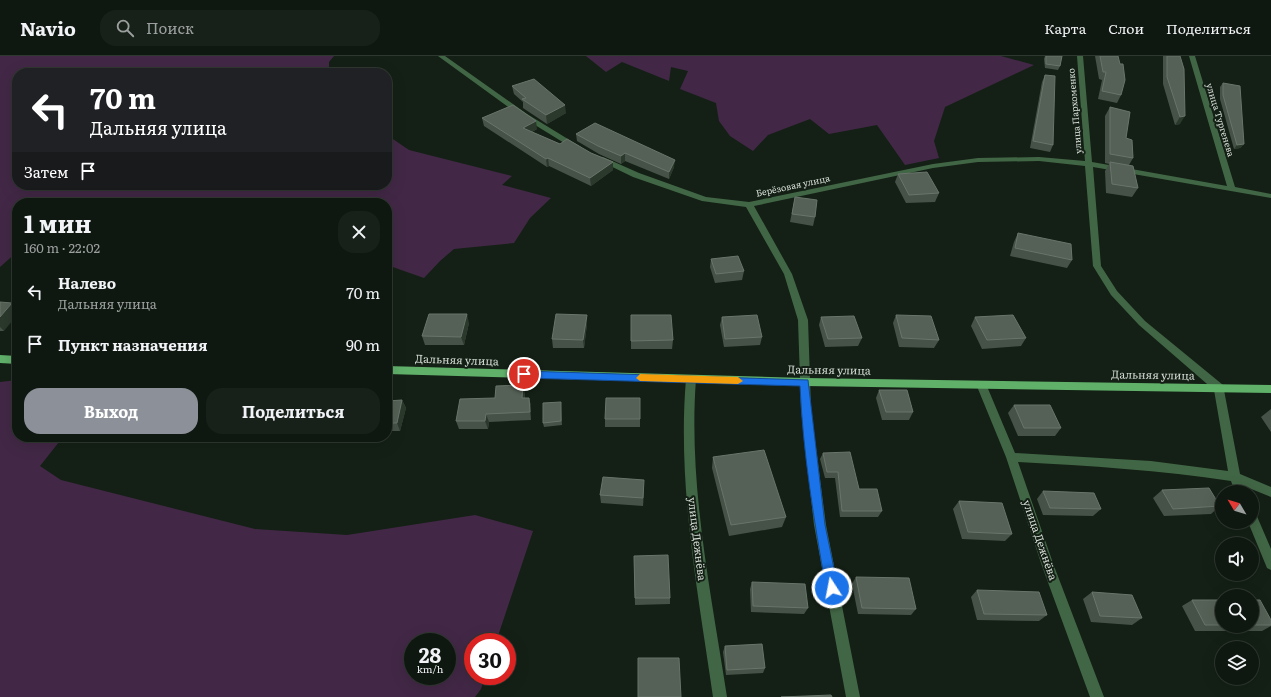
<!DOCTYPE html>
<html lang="ru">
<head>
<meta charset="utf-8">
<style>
	body { margin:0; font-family:Literata,serif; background:#182119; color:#f1f3f6; height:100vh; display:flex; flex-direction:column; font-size:15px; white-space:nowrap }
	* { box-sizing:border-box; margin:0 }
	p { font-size:13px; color:#9ba09f }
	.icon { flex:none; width:22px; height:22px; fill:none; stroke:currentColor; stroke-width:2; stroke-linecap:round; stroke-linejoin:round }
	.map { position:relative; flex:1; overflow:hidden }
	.side { position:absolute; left:12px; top:142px; width:380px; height:244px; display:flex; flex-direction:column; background:#0f1810; border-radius:16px; box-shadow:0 4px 16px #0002,0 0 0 1px #2f3730 }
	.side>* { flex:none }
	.guide { position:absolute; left:12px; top:12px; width:380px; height:122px; border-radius:16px; box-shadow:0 4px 16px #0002,0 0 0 1px #2f3730; background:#202124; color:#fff; overflow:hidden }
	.needle { width:26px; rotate:308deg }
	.buttons { position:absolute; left:1215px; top:429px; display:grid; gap:8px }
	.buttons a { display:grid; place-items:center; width:44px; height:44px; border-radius:50%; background:#0f1810; box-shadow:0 4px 16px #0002,0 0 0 1px #2f3730; font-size:20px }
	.speed { position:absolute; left:404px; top:577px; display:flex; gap:8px; font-size:20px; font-weight:700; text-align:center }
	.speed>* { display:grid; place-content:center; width:52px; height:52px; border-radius:50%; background:#0f1810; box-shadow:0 4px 16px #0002,0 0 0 1px #2f3730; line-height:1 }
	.speed small { font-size:10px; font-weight:400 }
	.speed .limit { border:6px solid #d22; background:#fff; color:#111 }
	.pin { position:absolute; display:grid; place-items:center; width:34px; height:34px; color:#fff; margin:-17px; border:2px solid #fff; border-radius:50%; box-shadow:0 1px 4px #0007 }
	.me { position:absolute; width:44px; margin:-22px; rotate:349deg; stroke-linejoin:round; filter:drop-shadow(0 0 3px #0008) }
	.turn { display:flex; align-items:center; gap:14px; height:84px; padding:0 12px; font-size:18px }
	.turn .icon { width:52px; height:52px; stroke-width:2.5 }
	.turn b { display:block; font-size:28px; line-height:34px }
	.then { display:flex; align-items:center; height:38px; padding:0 12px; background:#0003; gap:8px; font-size:15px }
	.round { display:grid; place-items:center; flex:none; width:42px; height:42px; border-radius:16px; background:#182119 }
	.headline { display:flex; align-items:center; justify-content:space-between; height:68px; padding:0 12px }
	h1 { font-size:24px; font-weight:700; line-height:30px }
	.button { display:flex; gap:8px; margin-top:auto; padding:8px 12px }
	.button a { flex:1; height:46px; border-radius:16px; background:#8c9099; color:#fff; font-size:16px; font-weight:700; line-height:46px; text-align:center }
	.button a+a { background:#182119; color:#f1f3f6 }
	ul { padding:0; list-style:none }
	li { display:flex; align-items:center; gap:12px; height:52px; padding:0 12px }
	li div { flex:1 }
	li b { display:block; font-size:15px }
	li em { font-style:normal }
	header { display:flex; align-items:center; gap:24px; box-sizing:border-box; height:56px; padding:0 20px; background:#0f1810; border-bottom:1px solid #2f3730 }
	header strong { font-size:19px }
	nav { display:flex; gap:22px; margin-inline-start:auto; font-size:14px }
	.search { width:280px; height:36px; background:#182119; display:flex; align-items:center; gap:10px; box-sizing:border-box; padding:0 14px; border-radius:16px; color:#9ba09f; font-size:15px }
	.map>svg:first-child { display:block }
	.green { fill:#422846; fill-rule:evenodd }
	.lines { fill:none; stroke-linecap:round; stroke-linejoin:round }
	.minor { fill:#416645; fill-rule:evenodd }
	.major { fill:#60b06a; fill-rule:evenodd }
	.wall { fill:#465247 }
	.shaded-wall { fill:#2b382c }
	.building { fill:#556156; stroke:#69746a }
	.route { fill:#1a73e8; stroke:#114b97 }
	.slow { fill:#f59e0b }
	.labels { text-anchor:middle; stroke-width:4; stroke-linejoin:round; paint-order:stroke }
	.far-street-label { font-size:9px; fill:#d5dcd5; stroke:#142015 }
	.street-label { font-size:11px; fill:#d5dcd5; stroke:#142015 }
</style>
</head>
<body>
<header>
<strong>Navio</strong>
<div class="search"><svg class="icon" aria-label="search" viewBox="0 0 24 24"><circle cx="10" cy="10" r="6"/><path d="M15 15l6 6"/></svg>Поиск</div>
<nav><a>Карта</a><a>Слои</a><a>Поделиться</a></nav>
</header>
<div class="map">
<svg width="1271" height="641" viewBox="0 0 1271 641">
	<rect width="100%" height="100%" fill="#142015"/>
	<!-- green -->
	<g class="green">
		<polygon points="0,0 334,0 329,6 329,13 333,17 17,17 17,129 387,129 387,79 409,94 512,120 502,129 551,142 530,162 514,187 454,193 440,205 424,222 387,209 387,147 17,147 17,196 0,211"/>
		<polygon points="586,0 1001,0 1034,9 945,51 934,85 939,102 905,109 877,69 829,78 810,63 768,79 753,95 730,80 719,65 716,47 680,33 688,15 671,11 669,25 622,6 606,16"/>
		<path d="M17,324V381H63L40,410L61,424L255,473L347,479L475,459L533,475L496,586H473V620H485L481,633L475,641H0V326ZM413,586H447V620H413Z"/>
	</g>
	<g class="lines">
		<!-- minor -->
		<g class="minor">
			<polygon points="438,0 445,0 527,58 581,91 577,93 574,93 522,61"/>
			<path d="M1077,0H1083L1092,106L1227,130L1189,0H1195L1235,131L1271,138V142L1093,111L1101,210L1117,235L1145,265L1223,329L1240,418L1271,431V441L1244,430L1247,436H1235L1231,425C1161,414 1089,410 1018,406L1054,510L1104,641H1090L1042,510L1006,401L976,328L977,325H985L986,328L1015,397L1151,405L1228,415L1214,334L1139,269L1111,239L1093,210L1085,110L1039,105L978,106L933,112L754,150L792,218L808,264L811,353L826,469L860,641H846L814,469L801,353L798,264L784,218L746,151L702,145L633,121L596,103L600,101H603L639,117L706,141L749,146L933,108L978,102L1039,101L1085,105Z"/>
			<path d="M691,319L695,320L696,323C688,429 711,536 727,641H713C698,536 677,429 686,323L687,320Z"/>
			<polygon points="1252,457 1256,458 1271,493 1271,514 1267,512 1248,466 1252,466"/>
		</g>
		<!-- major -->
		<g class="major">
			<polygon points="0,299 17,300 17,308 0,307"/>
			<polygon points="387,310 805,322 1271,329 1271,337 805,330 387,318"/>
		</g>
	</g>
	<!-- wall -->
	<g class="wall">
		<polygon points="1045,0 1062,0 1060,10 1058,14 1045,12 1044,3"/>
		<polygon points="1095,0 1118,0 1121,39 1117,47 1098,43 1102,24 1099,23"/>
		<polygon points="1163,0 1180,0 1184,13 1180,68 1175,69 1163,28"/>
		<polygon points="1045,19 1053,89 1050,96 1030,92 1042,26"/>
		<polygon points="1223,27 1244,88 1240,92 1234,93 1220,43 1220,31"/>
		<polygon points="512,30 566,57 547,68 523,52 523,46 514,38"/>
		<polygon points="1110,51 1126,82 1133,102 1129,109 1138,132 1132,141 1106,137 1105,115 1109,108 1105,107 1105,60"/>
		<polygon points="482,62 537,73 532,76 560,88 591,97 613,106 613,114 591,130 549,110 547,111 484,70"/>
		<polygon points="576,78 674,111 669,123 625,105 621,108 599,98 577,85"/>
		<polygon points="898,118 939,137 935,146 906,147 895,126"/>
		<polygon points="795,141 815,161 813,170 790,166"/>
		<polygon points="1018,177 1072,204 1067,212 1010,200 1014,186"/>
		<polygon points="711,203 744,215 742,224 715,227 710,211"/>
		<polygon points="0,246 4,275 0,275"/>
		<polygon points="631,259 673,284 672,293 631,293"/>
		<polygon points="896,259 939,284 934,292 899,291 893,267"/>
		<polygon points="722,261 762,281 760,289 724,291 720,269"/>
		<polygon points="821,261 862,282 858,290 825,291 819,269"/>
		<polygon points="975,261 1026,282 1021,290 982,293 971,270"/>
		<polygon points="469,267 464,289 425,289 422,280"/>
		<polygon points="587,268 584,292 553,292 552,283"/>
		<polygon points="879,334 913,356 909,364 882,364 876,342"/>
		<polygon points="525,337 525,342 529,342 531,350 531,364 489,366 488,373 459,373 456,365 495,342"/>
		<polygon points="640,342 640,371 605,371 605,363"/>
		<polygon points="402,344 406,352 400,375 387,375 387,345"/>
		<polygon points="1014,349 1061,372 1055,380 1018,380 1008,357"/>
		<polygon points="561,350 562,369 544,371 543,367"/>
		<polygon points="1271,353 1271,376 1261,361"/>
		<polygon points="823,397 859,433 882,455 878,461 840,461 835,422 825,422 820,403"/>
		<polygon points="713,401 786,461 782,471 729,480 712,412"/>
		<polygon points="644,432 643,450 601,447 600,439"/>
		<polygon points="1162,434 1220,450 1211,458 1164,460 1153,442"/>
		<polygon points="1043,435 1101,453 1093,460 1043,459 1037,443"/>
		<polygon points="959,445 1012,478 1005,485 962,483 953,453"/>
		<polygon points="634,500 670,542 670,548 635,549"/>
		<polygon points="856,521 916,553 911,559 858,558 852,528"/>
		<polygon points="752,526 808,552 804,558 751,556 750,533"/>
		<polygon points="977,534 1047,559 1039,565 977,564 971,541"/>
		<polygon points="1092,536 1142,562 1132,569 1091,566 1083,543"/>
		<polygon points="1192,544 1222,544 1222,570 1252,570 1252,544 1271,564 1271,570 1262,575 1195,575 1182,550"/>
		<polygon points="725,590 765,612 763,617 726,619 723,596"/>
	</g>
	<!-- shaded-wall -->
	<g class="shaded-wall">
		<polygon points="565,49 566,57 547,68 546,59"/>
		<polygon points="1185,60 1180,68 1175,69 1180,61"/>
		<polygon points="536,65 537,73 524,80 523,72"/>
		<polygon points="1244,88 1240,92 1234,93 1237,89"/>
		<polygon points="625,97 625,105 621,108 621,100"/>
		<polygon points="548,102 549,110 547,111 546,103"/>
		<polygon points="675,104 674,111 669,123 669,116"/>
		<polygon points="613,106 613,114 591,130 590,122"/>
		<polygon points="12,247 17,252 17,259 4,275 0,271 0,261"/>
		<polygon points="467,258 469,267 464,289 461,281"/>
		<polygon points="587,259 587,268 584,292 583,284"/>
		<polygon points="523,329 525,337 524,350 522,342"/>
		<polygon points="529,342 531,350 531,364 530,356"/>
		<polygon points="402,344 406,352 400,375 397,367"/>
		<polygon points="486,358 489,366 488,373 485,365"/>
		<polygon points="644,424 644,432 643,450 643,442"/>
	</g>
	<!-- building -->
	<g class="building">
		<polygon points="1046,0 1062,0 1060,10 1046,8"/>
		<polygon points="1100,0 1118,0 1120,8 1123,8 1125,24 1121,39 1102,35 1106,16 1103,16"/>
		<polygon points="1167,0 1180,0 1184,13 1185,60 1180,61 1167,21"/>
		<polygon points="1045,19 1055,20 1053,89 1033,85"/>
		<polygon points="534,23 565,49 546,59 522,43 526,42 512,30"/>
		<polygon points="1223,27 1240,30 1244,88 1237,89 1223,39"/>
		<polygon points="513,49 536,65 523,72 560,88 567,83 591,97 613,106 590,122 548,102 546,103 482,62"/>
		<polygon points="1110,51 1130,56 1126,82 1132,84 1133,102 1110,98"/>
		<polygon points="595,67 675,104 669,116 625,97 621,100 598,90 576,78"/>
		<polygon points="1110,106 1133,110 1138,132 1112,128"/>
		<polygon points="927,116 939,137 909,139 898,118"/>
		<polygon points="795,141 817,144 815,161 792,158"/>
		<polygon points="1018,177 1071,188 1072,204 1015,192"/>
		<polygon points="738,200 744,215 716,218 711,203"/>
		<polygon points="0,246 12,247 0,261"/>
		<polygon points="429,258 467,258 461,281 422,280"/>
		<polygon points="556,258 587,259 583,284 552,283"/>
		<polygon points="631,259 671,259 673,284 631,285"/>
		<polygon points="757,259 762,281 725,283 722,261"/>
		<polygon points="896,259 931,260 939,284 902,282"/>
		<polygon points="1013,259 1026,282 987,284 975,261"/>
		<polygon points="854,260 862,282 828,283 821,261"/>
		<polygon points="523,329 522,342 529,342 530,356 486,358 485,365 456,365 460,343 495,342 496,330"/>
		<polygon points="879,334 907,334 913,356 886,356"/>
		<polygon points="606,342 640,342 640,363 605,363"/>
		<polygon points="402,344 397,367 387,367 387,345"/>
		<polygon points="561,346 561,365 543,367 543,347"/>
		<polygon points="1014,349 1050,349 1061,372 1024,372"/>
		<polygon points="764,394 786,461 731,469 713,401"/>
		<polygon points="850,396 859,433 877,433 882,455 842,455 838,416 827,416 823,397"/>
		<polygon points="603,421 644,424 643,442 600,439"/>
		<polygon points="1209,432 1220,450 1173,453 1162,434"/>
		<polygon points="1043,435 1094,437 1101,453 1050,452"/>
		<polygon points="959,445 1002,447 1012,478 968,476"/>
		<polygon points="668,499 670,542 635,542 634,500"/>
		<polygon points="856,521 909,522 916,553 862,552"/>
		<polygon points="752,526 805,528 808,552 753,550"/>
		<polygon points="977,534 1039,536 1047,559 984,558"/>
		<polygon points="1092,536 1132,539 1142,562 1100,560"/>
		<polygon points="1192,544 1222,544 1222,569 1205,569"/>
		<polygon points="1252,544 1260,544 1271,564 1271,569 1252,569"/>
		<polygon points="762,588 765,612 727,614 725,590"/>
		<polygon points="638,602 679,602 681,641 638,641"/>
		<polygon points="831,639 832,641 781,641"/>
	</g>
	<!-- route -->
	<path class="route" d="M524,315L808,324L825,469L838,532L836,535L832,537L828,535L826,532C814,465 803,397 800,330L524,322L519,318Z"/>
	<!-- slow -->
	<polygon class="slow" points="640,318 738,321 743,325 738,328 640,325 636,322"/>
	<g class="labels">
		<!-- far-street labels -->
		<g class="far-street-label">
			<text transform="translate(1075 55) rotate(-95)" y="3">улица Пархоменко</text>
			<text transform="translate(1220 64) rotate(73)" y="3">улица Тургенева</text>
			<text transform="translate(793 130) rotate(-12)" y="3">Берёзовая улица</text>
		</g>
		<!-- street labels -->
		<g class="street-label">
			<text transform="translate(457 304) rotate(2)" y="4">Дальняя улица</text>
			<text transform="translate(829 314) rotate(1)" y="4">Дальняя улица</text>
			<text transform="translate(1153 319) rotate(1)" y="4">Дальняя улица</text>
			<text transform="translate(697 483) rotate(83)" y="4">улица Дежнёва</text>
			<text transform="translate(1040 484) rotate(71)" y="4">улица Дежнёва</text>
		</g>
	</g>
</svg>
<div class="buttons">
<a><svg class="needle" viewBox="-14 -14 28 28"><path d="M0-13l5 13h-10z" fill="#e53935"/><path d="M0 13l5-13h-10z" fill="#9ba09f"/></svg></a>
<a><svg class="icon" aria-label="sound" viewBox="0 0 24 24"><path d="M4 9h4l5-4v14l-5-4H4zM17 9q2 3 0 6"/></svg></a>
<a><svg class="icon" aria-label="search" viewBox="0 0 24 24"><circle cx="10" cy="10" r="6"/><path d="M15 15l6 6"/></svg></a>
<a><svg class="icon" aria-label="layers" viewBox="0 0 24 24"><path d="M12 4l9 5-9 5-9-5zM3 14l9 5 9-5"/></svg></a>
</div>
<div class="speed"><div>28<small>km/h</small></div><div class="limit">30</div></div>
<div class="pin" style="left:524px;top:318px;background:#d93025"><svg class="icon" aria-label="arrive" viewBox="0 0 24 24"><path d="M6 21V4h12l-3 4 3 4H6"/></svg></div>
<svg class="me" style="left:832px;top:532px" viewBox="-20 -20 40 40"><circle r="17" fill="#1a73e8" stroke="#fff" stroke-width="3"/><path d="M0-11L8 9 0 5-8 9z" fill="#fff"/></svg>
<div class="guide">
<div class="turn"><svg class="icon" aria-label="left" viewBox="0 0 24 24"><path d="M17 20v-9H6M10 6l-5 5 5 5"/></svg><div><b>70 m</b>Дальняя улица</div></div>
<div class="then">Затем<svg class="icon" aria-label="arrive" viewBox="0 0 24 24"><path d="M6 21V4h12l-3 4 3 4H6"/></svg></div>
</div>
<section class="side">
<div class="headline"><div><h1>1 мин</h1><p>160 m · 22:02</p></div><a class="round"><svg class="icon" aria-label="close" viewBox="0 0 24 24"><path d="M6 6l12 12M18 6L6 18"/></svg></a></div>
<ul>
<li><svg class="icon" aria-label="left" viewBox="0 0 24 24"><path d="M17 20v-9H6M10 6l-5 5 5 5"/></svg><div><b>Налево</b><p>Дальняя улица</p></div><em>70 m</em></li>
<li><svg class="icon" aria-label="arrive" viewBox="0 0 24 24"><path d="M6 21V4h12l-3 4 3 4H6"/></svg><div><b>Пункт назначения</b></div><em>90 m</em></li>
</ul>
<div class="button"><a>Выход</a><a>Поделиться</a></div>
</section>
</div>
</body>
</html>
